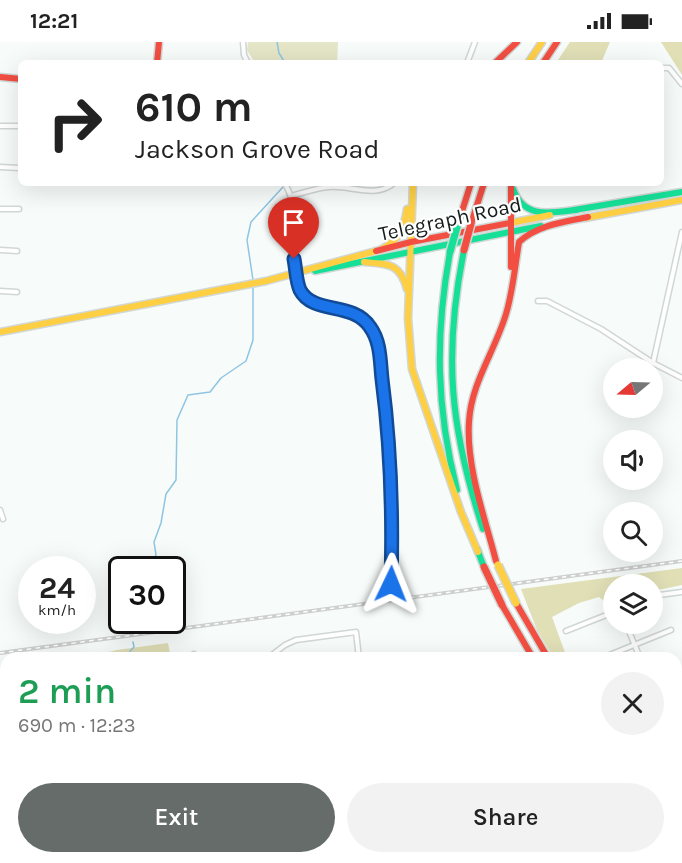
<!DOCTYPE html>
<html lang="en">
<head>
<meta charset="utf-8">
<style>
	body { margin:0; font-family:Karla,sans-serif; background:#f2f2f2; color:#222; height:100vh; display:flex; flex-direction:column; font-size:22px; white-space:nowrap }
	* { box-sizing:border-box; margin:0 }
	p { font-size:20px; color:#767676 }
	.icon { flex:none; width:33px; height:33px; fill:none; stroke:currentColor; stroke-width:2; stroke-linecap:round; stroke-linejoin:round }
	.map { position:relative; flex:1; overflow:hidden }
	.sheet { position:absolute; left:0px; top:610px; width:682px; height:212px; display:flex; flex-direction:column; background:#fff; border-radius:18px 18px 0 0; box-shadow:0 6px 24px #0002 }
	.sheet>* { flex:none }
	.hud { position:absolute; left:18px; top:18px; width:646px; height:126px; border-radius:9px; box-shadow:0 6px 24px #0002; background:#fff; color:#222; overflow:hidden }
	.needle { width:39px; rotate:251deg }
	.fabs { position:absolute; left:603px; top:316px; display:grid; gap:12px }
	.fabs a { display:grid; place-items:center; width:60px; height:60px; border-radius:50%; background:#fff; box-shadow:0 6px 24px #0002; font-size:30px }
	.speed { position:absolute; left:18px; top:514px; display:flex; gap:12px; font-size:30px; font-weight:700; text-align:center }
	.speed>* { display:grid; place-content:center; width:78px; height:78px; border-radius:50%; background:#fff; box-shadow:0 6px 24px #0002; line-height:1 }
	.speed small { font-size:15px; font-weight:400 }
	.speed .limit { border:3px solid #111; border-radius:9px; background:#fff; color:#111 }
	.pin { position:absolute; display:grid; place-items:center; width:51px; height:51px; color:#fff; margin:-62px -26px; border-radius:50% 50% 50% 0; rotate:-45deg; box-shadow:0 0 6px #0007 }
	.pin .icon { rotate:45deg }
	.me { position:absolute; width:66px; margin:-33px; rotate:2deg; stroke-linejoin:round; filter:drop-shadow(0 0 4px #0008) }
	.turn { display:flex; align-items:center; gap:21px; height:126px; padding:0 18px; font-size:27px }
	.turn .icon { width:78px; height:78px; stroke-width:2.5 }
	.turn b { display:block; font-size:42px; line-height:51px }
	.round { display:grid; place-items:center; flex:none; width:63px; height:63px; border-radius:32px; background:#f2f2f2 }
	.headline { display:flex; align-items:center; justify-content:space-between; height:102px; padding:0 18px }
	h1 { font-size:36px; font-weight:600; line-height:45px; color:#1e9e55 }
	.primary-button { display:flex; gap:12px; margin-top:auto; padding:12px 18px }
	.primary-button a { flex:1; height:69px; border-radius:36px; background:#656c69; color:#fff; font-size:24px; font-weight:600; line-height:69px; text-align:center }
	.primary-button a+a { background:#f2f2f2; color:#222 }
	.status { display:flex; justify-content:space-between; align-items:center; height:42px; padding:0 30px; background:#fff; direction:ltr }
	.status svg { height:16px; fill:currentColor }
	.map>svg:first-child { display:block }
	.green { fill:#e5e5c7 }
	.forest { fill:#e1dfb6 }
	.lines { fill:none; stroke-linecap:round; stroke-linejoin:round }
	.stream { stroke:#8fc5e2; stroke-width:1.5 }
	.street-casing { stroke:#d1d7d4; stroke-width:7 }
	.fast-casing { stroke:#d1d7d4; stroke-width:9 }
	.slow-casing { stroke:#d1d7d4; stroke-width:9 }
	.jam-casing { stroke:#d1d7d4; stroke-width:9 }
	.street { stroke:#fefffe; stroke-width:4 }
	.fast { stroke:#16e098; stroke-width:6 }
	.slow { stroke:#ffcf43; stroke-width:6 }
	.jam { stroke:#f24e42; stroke-width:6 }
	.rail-casing { stroke:#cdd0cf; stroke-width:4 }
	.rail { stroke:#fff; stroke-width:1.5; stroke-dasharray:4.5; stroke-linecap:butt }
	.fast-bridge-casing { stroke:#d1d7d4; stroke-width:10; stroke-linecap:butt }
	.slow-bridge-casing { stroke:#d1d7d4; stroke-width:10; stroke-linecap:butt }
	.jam-bridge-casing { stroke:#d1d7d4; stroke-width:10; stroke-linecap:butt }
	.fast-bridge { stroke:#16e098; stroke-width:7 }
	.slow-bridge { stroke:#ffcf43; stroke-width:7 }
	.jam-bridge { stroke:#f24e42; stroke-width:7 }
	.route-casing { stroke:#114b97; stroke-width:15 }
	.route { stroke:#1a73e8; stroke-width:10 }
	.labels { text-anchor:middle; stroke-width:4.5; stroke-linejoin:round; paint-order:stroke }
	.street-label { font-size:21px; fill:#161e1b; stroke:#fff }
</style>
</head>
<body>
<div class="status"><b>12:21</b><svg viewBox="0 0 49 12"><path d="M0 12V9h3v3zM5 12V6h3v6zM10 12V3h3v9zM15 12V0h3v12zM26 1h20v11H26zM47 4h2v5h-2z"/></svg></div>
<div class="map">
<svg width="682" height="821" viewBox="0 0 682 821">
	<rect width="100%" height="100%" fill="#f7fcfa"/>
	<!-- green -->
	<polygon class="green" points="248,0 338,0 337,21 255,21 247,8"/>
	<!-- forest -->
	<g class="forest">
		<polygon points="570,0 610,0 601,21 556,21"/>
		<polygon points="661,0 682,0 682,33"/>
		<polygon points="682,526 682,543 653,549 652,543 614,543 613,558 605,560 599,555 579,561 552,575 567,616 554,616 537,588 521,547"/>
		<polygon points="168,601 171,616 96,616 96,613 117,608"/>
		<polygon points="0,799 6,799 6,816 109,816 114,821 0,821"/>
	</g>
	<g class="lines">
		<!-- stream -->
		<g class="stream">
			<polyline points="277,0 279,11 285,21"/>
			<polyline points="253,238 247,198 251,180 283,145"/>
			<polyline points="148,528 156,513 154,500 161,481 166,452 176,438 177,378 188,353 210,350 221,336 246,319 253,298 253,245"/>
			<polyline points="129,579 130,583"/>
			<polyline points="124,616 134,605 133,600"/>
			<polyline points="38,816 42,819 50,816"/>
			<polyline points="277,816 279,821"/>
			<polyline points="10,821 19,816"/>
		</g>
		<!-- street casing -->
		<g class="street-casing">
			<g id="street">
				<polyline points="243,0 244,13 248,21"/>
				<polyline points="467,21 475,0"/>
				<polyline points="662,26 669,26 682,42"/>
				<polyline points="0,84 21,84"/>
				<polyline points="0,125 19,126"/>
				<path d="M284,141C303,164 284,220 301,250C318,278 360,252 378,300L391,414L393,481L391,542"/>
				<path d="M291,154C303,151 316,146 329,145C351,143 375,157 394,141"/>
				<polyline points="0,167 19,167"/>
				<polyline points="0,208 17,209"/>
				<polyline points="0,249 17,250"/>
				<polyline points="538,259 547,259 601,287 653,321 682,336"/>
				<polyline points="653,321 682,190"/>
				<polyline points="0,468 3,477"/>
				<polyline points="652,554 682,550"/>
				<polyline points="626,582 640,616"/>
				<polyline points="566,589 614,570"/>
				<polyline points="194,612 195,616"/>
				<polyline points="268,616 285,603 296,598 356,590 359,616"/>
				<polyline points="602,616 671,588"/>
				<polyline points="0,670 6,669"/>
				<polyline points="676,670 682,668"/>
				<polyline points="676,703 682,716"/>
				<polyline points="0,745 6,726"/>
				<polyline points="194,816 205,821"/>
				<polyline points="477,816 480,821"/>
				<polyline points="510,816 517,820 524,816"/>
				<polyline points="143,821 154,816"/>
				<polyline points="186,821 187,816"/>
				<polyline points="617,821 628,816"/>
			</g>
		</g>
		<!-- fast casing -->
		<g class="fast-casing">
			<g id="fast">
				<path d="M513,147C524,177 549,171 576,168"/>
				<polyline points="574,168 682,150"/>
				<polyline points="510,190 541,184"/>
				<path d="M464,208C443,313 450,386 483,487"/>
				<path d="M450,210C435,293 436,366 457,448"/>
				<polyline points="315,229 510,190"/>
				<polyline points="477,507 484,525"/>
				<polyline points="676,792 682,797"/>
			</g>
		</g>
		<!-- slow casing -->
		<g class="slow-casing">
			<g id="slow">
				<polyline points="528,21 542,0"/>
				<polyline points="413,141 408,276 412,327 461,470 478,510"/>
				<polyline points="585,176 682,158"/>
				<polyline points="510,181 550,173"/>
				<path d="M380,208C399,198 404,188 407,167"/>
				<path d="M364,220C388,222 400,221 407,247"/>
				<polyline points="0,290 266,239 376,209"/>
				<polyline points="569,821 580,816"/>
			</g>
		</g>
		<!-- jam casing -->
		<g class="jam-casing">
			<g id="jam">
				<polyline points="157,21 159,0"/>
				<polyline points="495,21 517,0"/>
				<polyline points="543,21 557,0"/>
				<polyline points="0,35 21,37"/>
				<polyline points="511,141 511,225"/>
				<polyline points="471,182 484,141"/>
				<polyline points="457,185 471,141"/>
				<polyline points="376,209 411,200 510,181"/>
				<path d="M496,519C485,476 466,425 469,380C471,341 495,309 506,272C513,249 515,224 519,200C537,183 564,180 588,175"/>
				<polyline points="516,561 548,616"/>
				<polyline points="502,563 533,616"/>
				<polyline points="590,821 601,816"/>
			</g>
		</g>
		<!-- street -->
		<use href="#street" class="street"/>
		<!-- fast -->
		<use href="#fast" class="fast"/>
		<!-- slow -->
		<use href="#slow" class="slow"/>
		<!-- jam -->
		<use href="#jam" class="jam"/>
		<!-- rail casing -->
		<g class="rail-casing">
			<polyline id="rail" points="0,611 682,519"/>
		</g>
		<!-- rail -->
		<use href="#rail" class="rail"/>
		<!-- fast-bridge casing -->
		<g class="fast-bridge-casing">
			<g id="fast-bridge">
				<polyline points="450,210 457,185"/>
				<polyline points="676,774 682,780"/>
			</g>
		</g>
		<!-- slow-bridge casing -->
		<g class="slow-bridge-casing">
			<polyline id="slow-bridge" points="498,523 516,561"/>
		</g>
		<!-- jam-bridge casing -->
		<g class="jam-bridge-casing">
			<g id="jam-bridge">
				<polyline points="464,208 471,182"/>
				<polyline points="484,525 502,563"/>
			</g>
		</g>
		<!-- fast-bridge -->
		<use href="#fast-bridge" class="fast-bridge"/>
		<!-- slow-bridge -->
		<use href="#slow-bridge" class="slow-bridge"/>
		<!-- jam-bridge -->
		<use href="#jam-bridge" class="jam-bridge"/>
	</g>
	<g class="lines">
		<!-- route casing -->
		<g class="route-casing">
			<path id="route" d="M294,217C296,227 296,239 300,248C313,273 353,259 370,285C381,300 380,319 382,337C391,406 393,473 391,542"/>
		</g>
		<!-- route -->
		<use href="#route" class="route"/>
	</g>
	<g class="labels">
		<!-- street labels -->
		<g class="street-label">
			<text transform="translate(450 177) rotate(-12)" y="7">Telegraph Road</text>
		</g>
	</g>
</svg>
<div class="fabs">
<a><svg class="needle" viewBox="-14 -14 28 28"><path d="M0-13l5 13h-10z" fill="#e53935"/><path d="M0 13l5-13h-10z" fill="#767676"/></svg></a>
<a><svg class="icon" aria-label="sound" viewBox="0 0 24 24"><path d="M4 9h4l5-4v14l-5-4H4zM17 9q2 3 0 6"/></svg></a>
<a><svg class="icon" aria-label="search" viewBox="0 0 24 24"><circle cx="10" cy="10" r="6"/><path d="M15 15l6 6"/></svg></a>
<a><svg class="icon" aria-label="layers" viewBox="0 0 24 24"><path d="M12 4l9 5-9 5-9-5zM3 14l9 5 9-5"/></svg></a>
</div>
<div class="speed"><div>24<small>km/h</small></div><div class="limit">30</div></div>
<div class="pin" style="left:294px;top:217px;background:#d93025"><svg class="icon" aria-label="arrive" viewBox="0 0 24 24"><path d="M6 21V4h12l-3 4 3 4H6"/></svg></div>
<svg class="me" style="left:391px;top:542px" viewBox="-20 -20 40 40"><path d="M0-17L14 15 0 8-14 15z" fill="#1a73e8" stroke="#fff" stroke-width="4"/></svg>
<div class="hud">
<div class="turn"><svg class="icon" aria-label="right" viewBox="0 0 24 24"><path d="M7 20v-9h11M14 6l5 5-5 5"/></svg><div><b>610 m</b>Jackson Grove Road</div></div>
</div>
<section class="sheet">
<div class="headline"><div><h1>2 min</h1><p>690 m · 12:23</p></div><a class="round"><svg class="icon" aria-label="close" viewBox="0 0 24 24"><path d="M6 6l12 12M18 6L6 18"/></svg></a></div>
<div class="primary-button"><a>Exit</a><a>Share</a></div>
</section>
</div>
</body>
</html>
